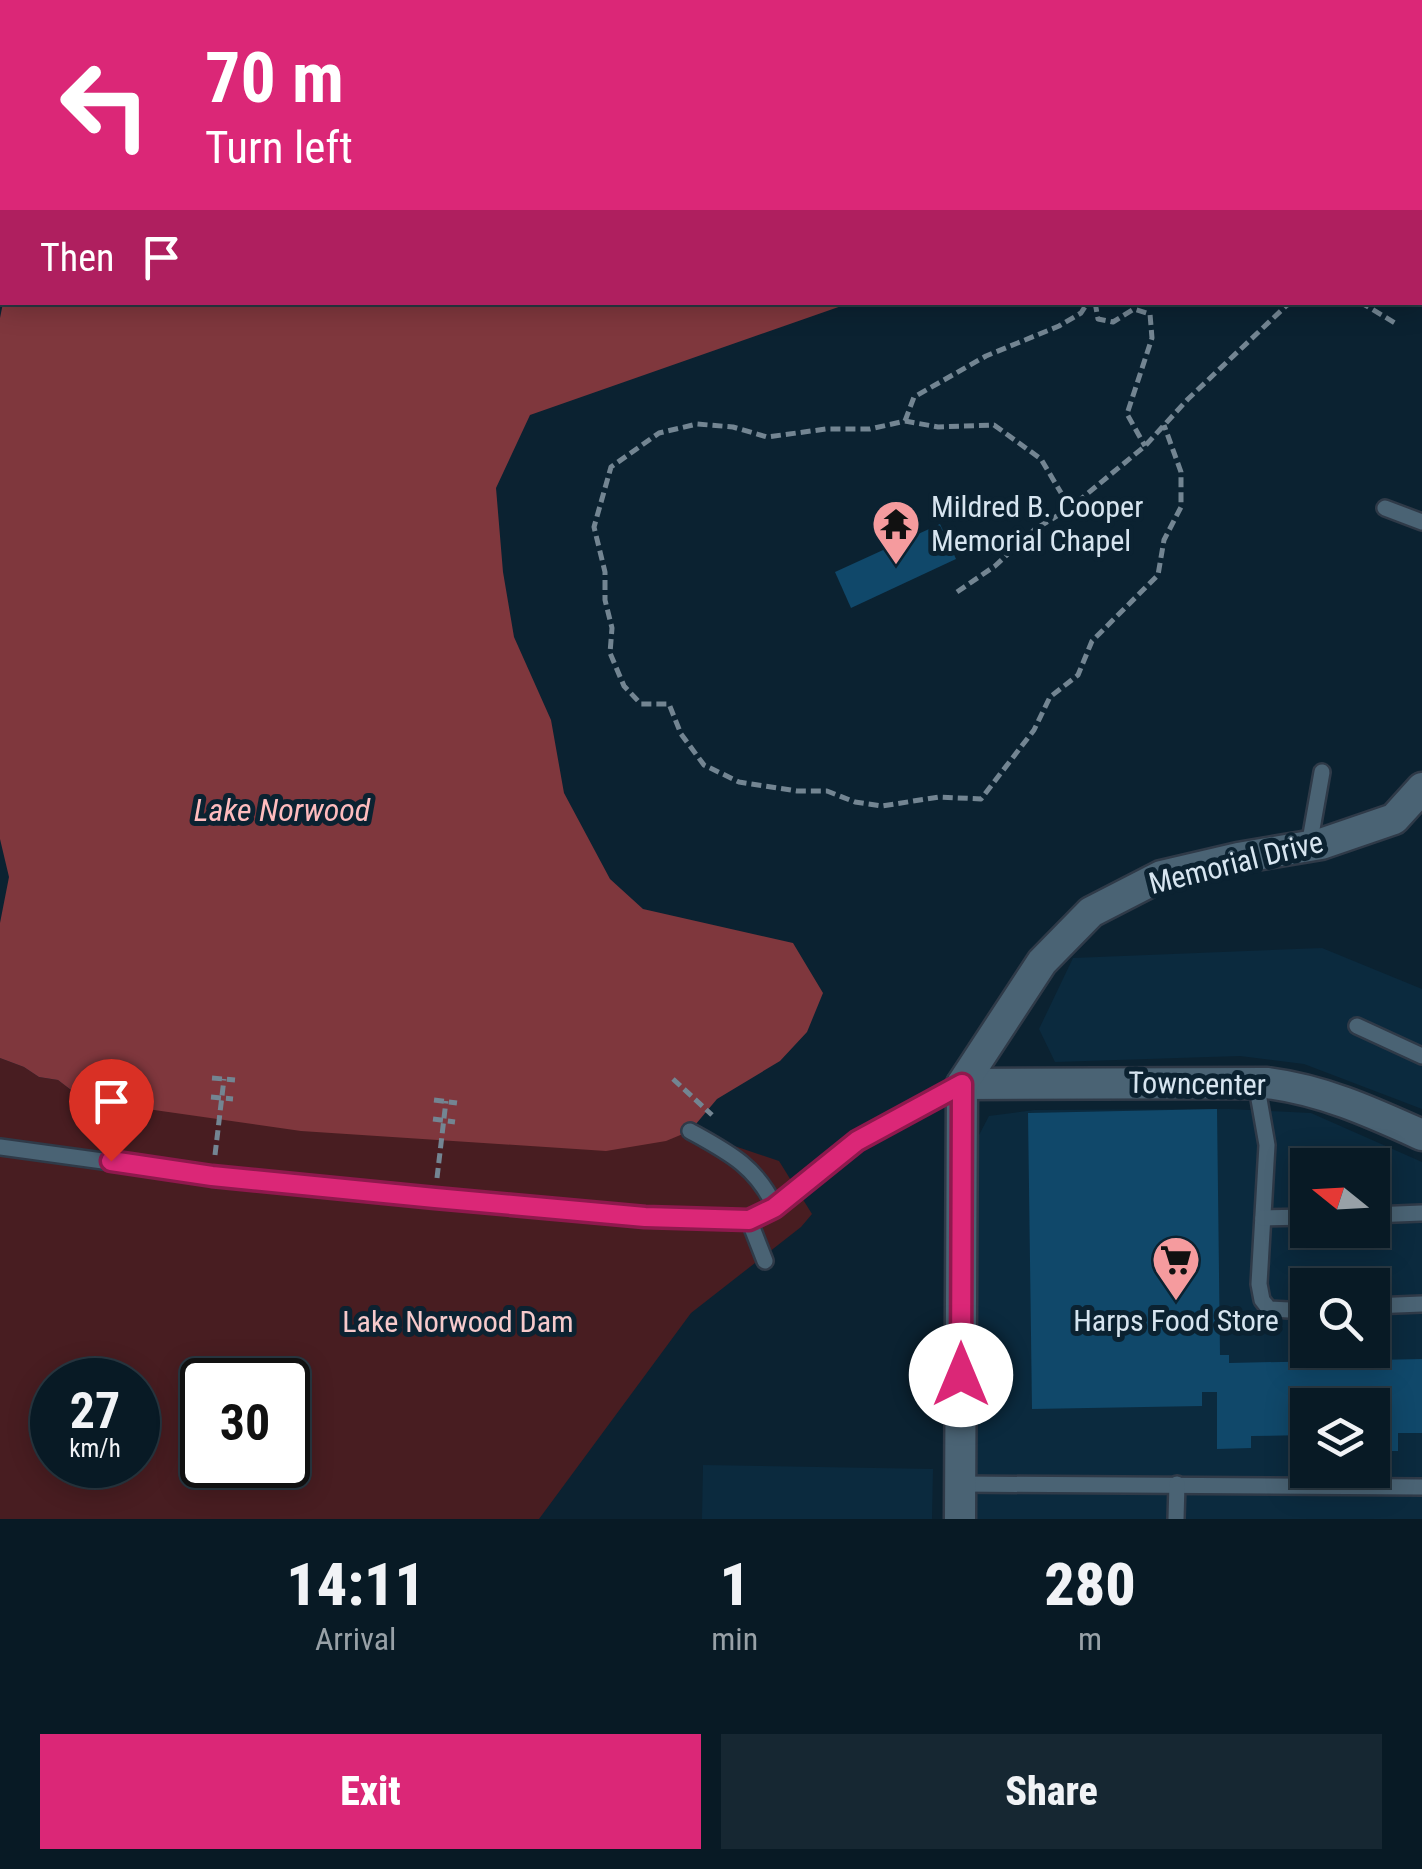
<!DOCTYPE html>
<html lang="en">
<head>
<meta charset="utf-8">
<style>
	body { margin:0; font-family:"Roboto Condensed",sans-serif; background:#162732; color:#f1f3f6; height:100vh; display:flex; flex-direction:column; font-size:38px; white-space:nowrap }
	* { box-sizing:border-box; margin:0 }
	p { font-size:32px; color:#98a1a7 }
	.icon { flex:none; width:55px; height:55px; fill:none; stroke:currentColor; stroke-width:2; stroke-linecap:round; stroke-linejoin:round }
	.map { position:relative; height:1519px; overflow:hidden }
	.details { display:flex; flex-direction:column; background:#081a25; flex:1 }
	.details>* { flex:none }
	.guide { position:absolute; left:0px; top:0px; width:1422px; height:305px; box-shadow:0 5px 25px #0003,0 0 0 2px #293842; background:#db2777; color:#fff; overflow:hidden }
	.needle { width:65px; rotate:288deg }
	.controls { position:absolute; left:1290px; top:1148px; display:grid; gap:20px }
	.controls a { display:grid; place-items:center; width:100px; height:100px; border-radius:0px; background:#081a25; box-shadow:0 5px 25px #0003,0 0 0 2px #293842; font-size:50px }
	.speed { position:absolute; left:30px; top:1358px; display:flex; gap:20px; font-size:50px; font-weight:700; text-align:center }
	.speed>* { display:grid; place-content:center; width:130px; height:130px; border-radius:50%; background:#081a25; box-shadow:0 5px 25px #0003,0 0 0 2px #293842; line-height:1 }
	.speed small { font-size:25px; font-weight:400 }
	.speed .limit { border:5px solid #111; border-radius:15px; background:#fff; color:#111 }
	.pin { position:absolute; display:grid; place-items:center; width:85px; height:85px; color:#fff; margin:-102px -42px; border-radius:50% 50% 50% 0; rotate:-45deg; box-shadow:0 0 10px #0007 }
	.pin .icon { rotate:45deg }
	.me { position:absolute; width:110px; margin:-55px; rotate:0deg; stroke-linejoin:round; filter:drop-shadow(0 0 8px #0008) }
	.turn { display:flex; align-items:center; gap:35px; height:210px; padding:0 40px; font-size:45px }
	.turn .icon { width:130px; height:130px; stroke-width:2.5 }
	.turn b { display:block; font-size:70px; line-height:85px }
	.then { display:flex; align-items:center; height:95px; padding:0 40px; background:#0003; gap:20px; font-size:38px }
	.eta { display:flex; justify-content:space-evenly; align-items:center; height:170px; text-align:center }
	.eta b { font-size:60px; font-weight:800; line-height:70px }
	.cta { display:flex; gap:20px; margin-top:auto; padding:20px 40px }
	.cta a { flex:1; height:115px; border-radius:0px; background:#db2777; color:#fff; font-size:40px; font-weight:800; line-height:115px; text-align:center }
	.cta a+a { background:#162732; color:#f1f3f6 }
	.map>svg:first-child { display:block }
	.built { fill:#0b2a3e; fill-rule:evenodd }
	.green { fill:#481d21; fill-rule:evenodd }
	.water { fill:#7f373d }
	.building { fill:#10486a }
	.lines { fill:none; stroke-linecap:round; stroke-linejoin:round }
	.lane-casing { stroke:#2f3a48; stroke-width:20 }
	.street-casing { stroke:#2f3a48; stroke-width:35 }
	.path { stroke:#738592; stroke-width:5; stroke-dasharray:10 5; stroke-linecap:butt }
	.lane { stroke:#4a6374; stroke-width:15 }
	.street { stroke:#4a6374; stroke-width:30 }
	.route-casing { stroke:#8e194d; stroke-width:25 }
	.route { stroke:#db2777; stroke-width:18 }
	.labels { text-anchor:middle; stroke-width:10; stroke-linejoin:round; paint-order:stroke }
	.poi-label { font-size:30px; fill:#d7e5f0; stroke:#0b2231; text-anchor:start }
	.street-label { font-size:30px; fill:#d7e5f0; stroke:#0b2231 }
	.park-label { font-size:30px; fill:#f7cacb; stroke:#0b2231 }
	.water-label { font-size:32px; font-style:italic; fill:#ffbcbe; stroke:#0b2231 }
</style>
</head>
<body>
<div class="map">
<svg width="1422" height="1519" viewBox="0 0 1422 1519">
	<rect width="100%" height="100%" fill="#0b2231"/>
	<!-- built -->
	<g class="built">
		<polygon points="1322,948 1422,989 1422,1109 1304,1064 1240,1056 1055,1062 1039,1029 1073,958"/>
		<path d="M1229,1109L1311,1113L1422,1162V1519H977L978,1137L989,1116L1034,1110ZM1308,1165H1372V1230H1308ZM1308,1285H1372V1350H1308ZM1308,1405H1372V1470H1308Z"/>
		<polygon points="703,1465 933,1469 932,1519 702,1519"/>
	</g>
	<!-- green -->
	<path class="green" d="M0,1058L24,1067L39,1077L58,1080L84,1100L690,1131L779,1161L812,1214L801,1227L691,1313L539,1519H0ZM52,1380H138V1465H52ZM202,1380H288V1465H202Z"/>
	<!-- water -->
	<g class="water">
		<polygon points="50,0 558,0 559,2 49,2"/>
		<polygon points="3,303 850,303 530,415 496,488 503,572 514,637 551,720 564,793 610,879 643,909 793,943 823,993 807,1032 780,1061 717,1099 690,1131 666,1141 606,1151 301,1131 84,1100 58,1080 39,1077 24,1067 0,1058 0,923 9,877 0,839 0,318"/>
	</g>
	<!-- building -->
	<g class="building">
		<polygon points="940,524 956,559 851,608 835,572"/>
		<polygon points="1217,1109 1220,1355 1229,1355 1229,1363 1422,1359 1422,1433 1398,1433 1398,1451 1378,1451 1377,1434 1372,1434 1372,1405 1308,1405 1308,1435 1251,1436 1251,1448 1217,1449 1217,1392 1202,1392 1202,1406 1032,1409 1028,1113"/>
	</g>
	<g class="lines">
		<!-- lane casing -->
		<g class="lane-casing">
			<g id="lane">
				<polyline points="1385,508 1422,522"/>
				<polyline points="1309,846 1322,772"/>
				<polyline points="1357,1026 1422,1056"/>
				<polyline points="1256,1082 1267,1145 1259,1284 1262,1300 1269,1309 1308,1311"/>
				<path d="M690,1131C728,1152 756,1166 775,1207L857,1141L962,1084"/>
				<polyline points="0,1147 212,1176 435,1198 645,1217 749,1220"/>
				<polyline points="1372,1215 1422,1213"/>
				<polyline points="1263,1218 1308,1217"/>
				<polyline points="765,1261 749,1220 775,1207"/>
				<polyline points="1372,1306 1422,1304"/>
				<polyline points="960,1484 1422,1487"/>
				<polyline points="1176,1519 1177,1484"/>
			</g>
		</g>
		<!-- street casing -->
		<g class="street-casing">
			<g id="street">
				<path d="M962,1084L1267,1083C1323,1090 1371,1112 1422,1135"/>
				<polyline points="960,1519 962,1084 1042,962 1091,912 1161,876 1238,858 1321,844 1394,819 1422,788"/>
			</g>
		</g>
		<!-- path -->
		<g class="path">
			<polyline points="1095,302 1098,319 1113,322 1134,309 1150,314 1152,338 1127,414 1145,446"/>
			<polyline points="1360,302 1395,323"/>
			<polyline points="905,421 914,397 986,356 1059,326 1081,313 1088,302"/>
			<polyline points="1070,508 1041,459 994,425 938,427 905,421 870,429 826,429 767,437 733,427 697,424 659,433 611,467 594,527 605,572 605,600 612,628 610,653 624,686 641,704 669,704 681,734 704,765 739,782 797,791 827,791 855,802 882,806 939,797 981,799 1034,730 1050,697 1078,675 1092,641 1158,575 1164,540 1181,507 1181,472 1164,425"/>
			<polyline points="957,592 995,566 1034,530 1070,508 1145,446 1188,399 1287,305 1297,302"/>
			<polyline points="212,1078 235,1080"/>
			<polyline points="673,1079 712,1115"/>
			<polyline points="211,1097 233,1099"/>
			<polyline points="434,1100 457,1103"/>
			<polyline points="433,1119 455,1122"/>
			<polyline points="215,1155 224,1079"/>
			<polyline points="437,1178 446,1101"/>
		</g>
		<!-- lane -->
		<use href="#lane" class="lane"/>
		<!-- street -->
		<use href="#street" class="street"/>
	</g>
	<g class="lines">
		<!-- route casing -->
		<g class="route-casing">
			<polyline id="route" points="111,1161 212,1176 435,1198 645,1217 749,1220 774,1208 857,1141 962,1084 961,1375"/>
		</g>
		<!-- route -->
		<use href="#route" class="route"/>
	</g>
	<!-- icons -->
	<defs>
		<g id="temple-pin" transform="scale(2.5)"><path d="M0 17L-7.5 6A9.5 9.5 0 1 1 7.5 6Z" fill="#f59b9e" stroke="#0b2231"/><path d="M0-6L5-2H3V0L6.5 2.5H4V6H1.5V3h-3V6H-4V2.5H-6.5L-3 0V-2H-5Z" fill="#111"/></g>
		<g id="supermarket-pin" transform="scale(2.5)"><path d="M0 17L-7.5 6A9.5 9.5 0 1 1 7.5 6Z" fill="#f59b9e" stroke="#0b2231"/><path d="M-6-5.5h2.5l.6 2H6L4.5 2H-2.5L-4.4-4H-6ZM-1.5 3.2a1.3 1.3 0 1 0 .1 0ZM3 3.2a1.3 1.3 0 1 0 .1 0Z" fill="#111"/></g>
	</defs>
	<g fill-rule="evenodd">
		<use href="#temple-pin" x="896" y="524"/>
		<use href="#supermarket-pin" x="1176" y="1260"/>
	</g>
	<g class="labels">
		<!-- poi labels -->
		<g class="poi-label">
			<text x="931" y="517">Mildred B. Cooper<tspan x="931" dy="34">Memorial Chapel</tspan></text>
			<text x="1176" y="1331" text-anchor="middle">Harps Food Store</text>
		</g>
		<!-- street labels -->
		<g class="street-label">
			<text transform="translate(1236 863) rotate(-14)" y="10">Memorial Drive</text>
			<text transform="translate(1197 1084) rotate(1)" y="10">Towncenter</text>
		</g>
		<!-- park labels -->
		<g class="park-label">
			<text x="458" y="1332">Lake Norwood Dam</text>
		</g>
		<!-- water labels -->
		<g class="water-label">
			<text x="282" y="821">Lake Norwood</text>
		</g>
	</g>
</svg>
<div class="controls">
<a><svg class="needle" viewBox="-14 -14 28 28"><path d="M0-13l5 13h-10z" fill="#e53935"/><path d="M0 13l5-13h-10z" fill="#98a1a7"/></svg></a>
<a><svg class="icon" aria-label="search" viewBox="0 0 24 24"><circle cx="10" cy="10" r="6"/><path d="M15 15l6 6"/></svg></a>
<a><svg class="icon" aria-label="layers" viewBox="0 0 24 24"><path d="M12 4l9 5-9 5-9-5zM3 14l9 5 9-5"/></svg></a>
</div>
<div class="speed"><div>27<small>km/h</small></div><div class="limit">30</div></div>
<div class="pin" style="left:111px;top:1161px;background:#d93025"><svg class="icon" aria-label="arrive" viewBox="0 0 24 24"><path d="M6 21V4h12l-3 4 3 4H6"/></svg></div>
<svg class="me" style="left:961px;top:1375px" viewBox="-20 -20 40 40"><circle r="19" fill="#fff"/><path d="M0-13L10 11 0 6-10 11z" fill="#db2777"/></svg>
<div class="guide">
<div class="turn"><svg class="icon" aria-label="left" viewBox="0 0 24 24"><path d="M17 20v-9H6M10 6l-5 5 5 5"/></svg><div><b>70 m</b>Turn left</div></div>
<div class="then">Then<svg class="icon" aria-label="arrive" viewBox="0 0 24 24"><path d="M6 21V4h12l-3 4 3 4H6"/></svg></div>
</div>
</div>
<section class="details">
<div class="eta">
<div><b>14:11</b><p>Arrival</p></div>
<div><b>1</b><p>min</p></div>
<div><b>280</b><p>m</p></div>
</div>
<div class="cta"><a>Exit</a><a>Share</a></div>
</section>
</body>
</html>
